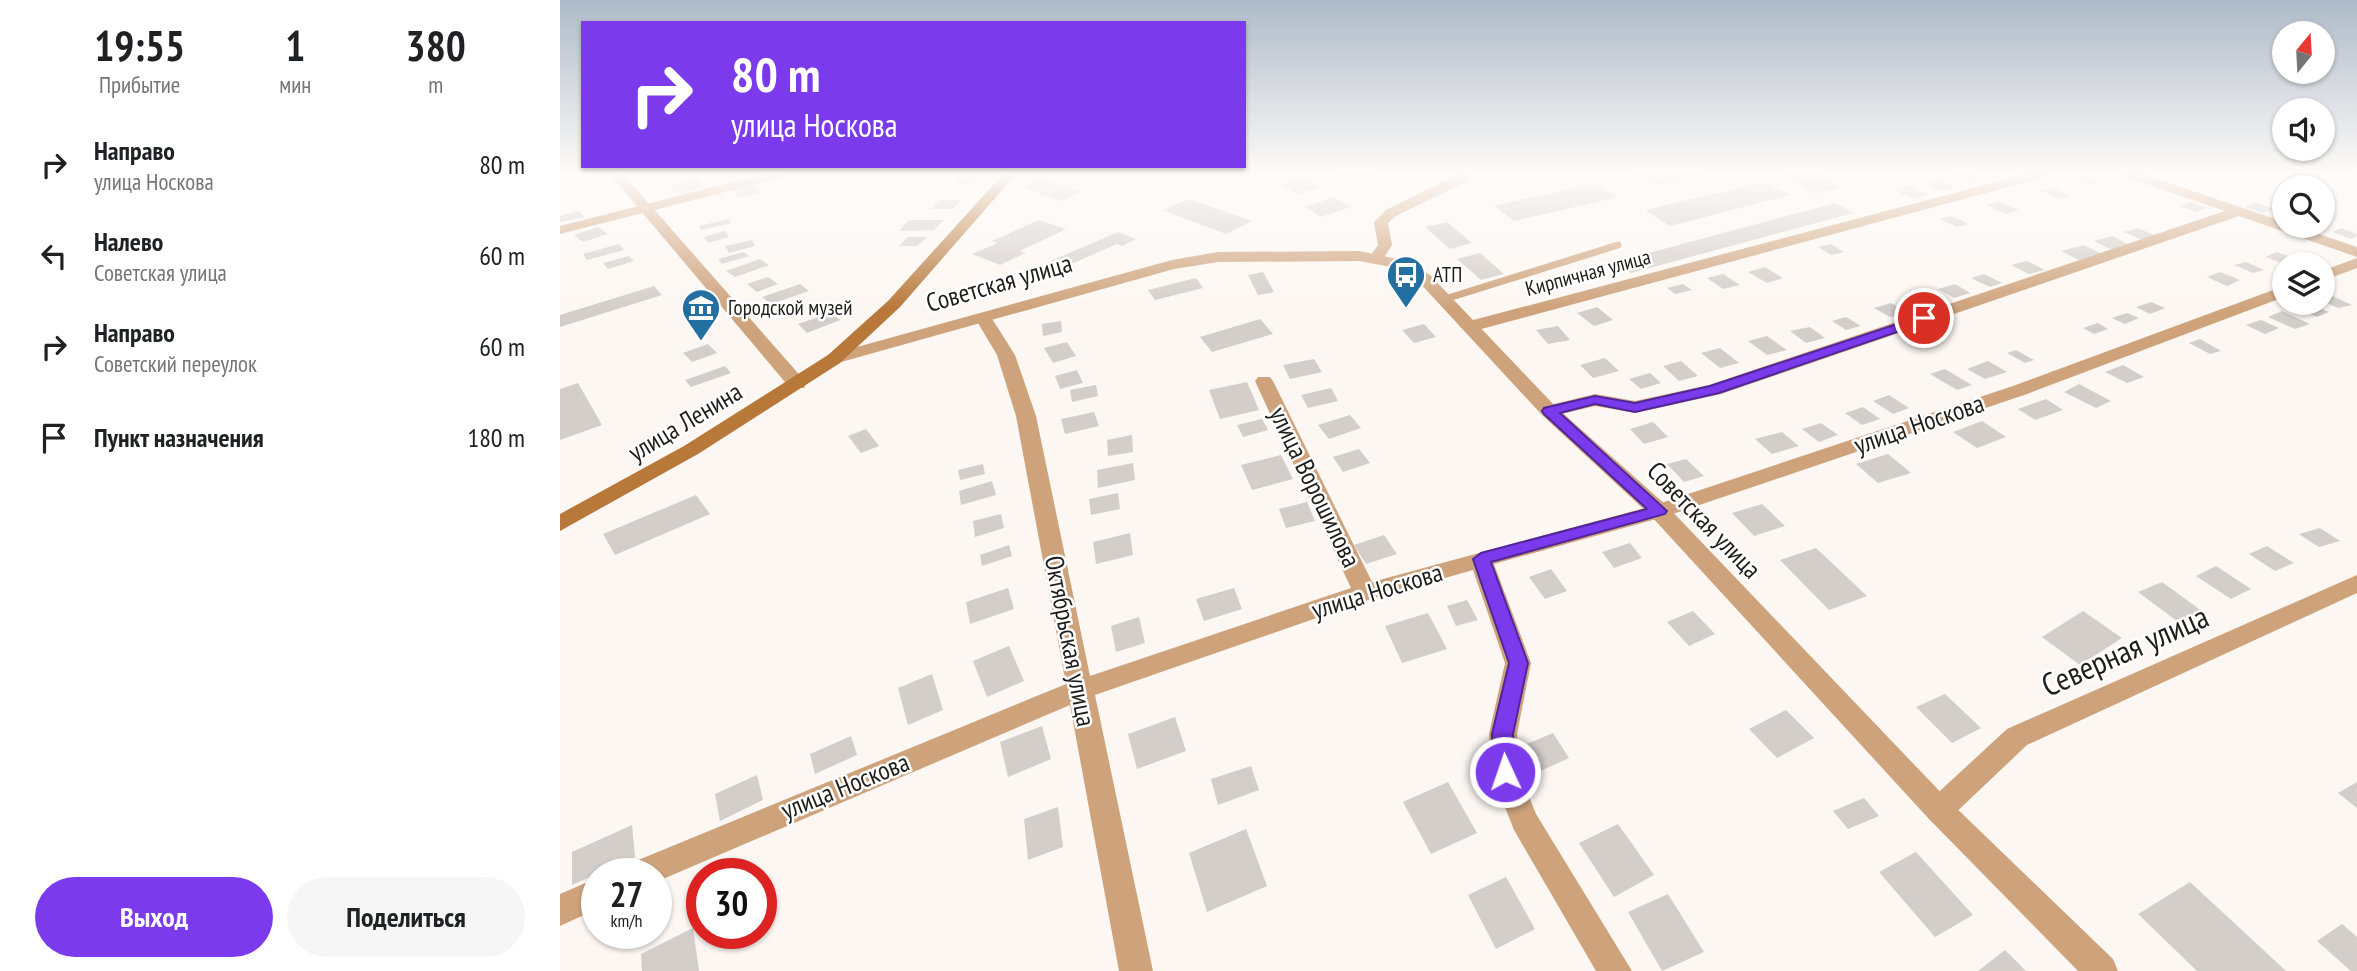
<!DOCTYPE html>
<html lang="ru">
<head>
<meta charset="utf-8">
<style>
	body { margin:0; font-family:"PT Sans Narrow",sans-serif; background:#f6f6f6; color:#202124; height:100vh; display:flex; flex-direction:column; font-size:26px; white-space:nowrap }
	* { box-sizing:border-box; margin:0 }
	p { font-size:23px; color:#757577 }
	.icon { flex:none; width:38px; height:38px; fill:none; stroke:currentColor; stroke-width:2; stroke-linecap:round; stroke-linejoin:round }
	.map { position:relative; flex:1; overflow:hidden }
	.side { display:flex; flex-direction:column; background:#fff; width:560px }
	.side>* { flex:none }
	.top-card { position:absolute; left:21px; top:21px; width:665px; height:147px; border-radius:0px; box-shadow:0 2px 5px #0004; background:#7c3aed; color:#fff; overflow:hidden }
	.needle { width:46px; rotate:18deg }
	.tools { position:absolute; left:1712px; top:21px; display:grid; gap:14px }
	.tools a { display:grid; place-items:center; width:63px; height:63px; border-radius:50%; background:#fff; box-shadow:0 2px 5px #0004; font-size:35px }
	.speed { position:absolute; left:21px; top:858px; display:flex; gap:14px; font-size:35px; font-weight:700; text-align:center }
	.speed>* { display:grid; place-content:center; width:91px; height:91px; border-radius:50%; background:#fff; box-shadow:0 2px 5px #0004; line-height:1 }
	.speed small { font-size:18px; font-weight:400 }
	.speed .limit { border:10px solid #d22; background:#fff; color:#111 }
	.pin { position:absolute; display:grid; place-items:center; width:60px; height:60px; color:#fff; margin:-30px; border:4px solid #fff; border-radius:50%; box-shadow:0 2px 7px #0007 }
	.me { position:absolute; width:77px; margin:-38px; rotate:357deg; stroke-linejoin:round; filter:drop-shadow(0 0 5px #0008) }
	.turn { display:flex; align-items:center; gap:24px; height:147px; padding:0 35px; font-size:32px }
	.turn .icon { width:91px; height:91px; stroke-width:2.5 }
	.turn b { display:block; font-size:49px; line-height:60px }
	.eta { display:flex; justify-content:space-evenly; align-items:center; height:119px; text-align:center }
	.eta b { font-size:42px; font-weight:700; line-height:49px }
	.action { display:flex; gap:14px; margin-top:auto; padding:14px 35px }
	.action a { flex:1; height:80px; border-radius:42px; background:#7c3aed; color:#fff; font-size:28px; font-weight:700; line-height:80px; text-align:center }
	.action a+a { background:#f6f6f6; color:#202124 }
	ul { padding:0; list-style:none }
	li { display:flex; align-items:center; gap:21px; height:91px; padding:0 35px }
	li div { flex:1 }
	li b { display:block; font-size:26px }
	li em { font-style:normal }
	main { display:flex; flex:1; min-height:0 }
	.map>svg:first-child { display:block }
	.building { fill:#d3cec9 }
	.lines { fill:none; stroke-linecap:round; stroke-linejoin:round }
	.service { stroke:#cea37c; stroke-width:7 }
	.minor { fill:#cea37c; fill-rule:evenodd }
	.tertiary { fill:#cea37c; fill-rule:evenodd }
	.secondary { fill:#b7783a; fill-rule:evenodd }
	.route { fill:#7c3aed; stroke:#51269a; stroke-width:2 }
	.labels { text-anchor:middle; stroke-width:5; stroke-linejoin:round; paint-order:stroke }
	.far-street-label { font-size:21px; fill:#201e1c; stroke:#fff }
	.far-poi-label { font-size:21px; fill:#201e1c; stroke:#fff; text-anchor:start }
	.street-label { font-size:26px; fill:#201e1c; stroke:#fff }
	.near-street-label { font-size:32px; fill:#201e1c; stroke:#fff }
</style>
</head>
<body>
<main>
<section class="side">
<div class="eta">
<div><b>19:55</b><p>Прибытие</p></div>
<div><b>1</b><p>мин</p></div>
<div><b>380</b><p>m</p></div>
</div>
<ul>
<li><svg class="icon" aria-label="right" viewBox="0 0 24 24"><path d="M7 20v-9h11M14 6l5 5-5 5"/></svg><div><b>Направо</b><p>улица Носкова</p></div><em>80 m</em></li>
<li><svg class="icon" aria-label="left" viewBox="0 0 24 24"><path d="M17 20v-9H6M10 6l-5 5 5 5"/></svg><div><b>Налево</b><p>Советская улица</p></div><em>60 m</em></li>
<li><svg class="icon" aria-label="right" viewBox="0 0 24 24"><path d="M7 20v-9h11M14 6l5 5-5 5"/></svg><div><b>Направо</b><p>Советский переулок</p></div><em>60 m</em></li>
<li><svg class="icon" aria-label="arrive" viewBox="0 0 24 24"><path d="M6 21V4h12l-3 4 3 4H6"/></svg><div><b>Пункт назначения</b></div><em>180 m</em></li>
</ul>
<div class="action"><a>Выход</a><a>Поделиться</a></div>
</section>
<div class="map">
<svg width="1797" height="971" viewBox="0 0 1797 971">
	<rect width="100%" height="100%" fill="#fcf7f2"/>
	<!-- building -->
	<g class="building">
		<polygon points="778,173 816,173 818,175 785,181"/>
		<polygon points="1073,173 1146,173 1147,174 1095,186"/>
		<polygon points="1234,173 1253,173 1281,187 1255,194 1221,176"/>
		<polygon points="1407,173 1422,180 1409,183 1393,175"/>
		<polygon points="413,175 420,180 401,186 394,181"/>
		<polygon points="1521,176 1540,183 1531,186 1512,179"/>
		<polygon points="744,178 761,187 737,194 721,184"/>
		<polygon points="138,179 145,187 116,194 109,186"/>
		<polygon points="482,179 522,192 501,201 461,187"/>
		<polygon points="1380,180 1396,188 1382,191 1366,183"/>
		<polygon points="1203,182 1230,195 1110,226 1085,210"/>
		<polygon points="1036,183 1058,197 954,221 934,206"/>
		<polygon points="194,185 201,192 178,198 172,190"/>
		<polygon points="1350,185 1369,194 1354,199 1334,190"/>
		<polygon points="1493,188 1510,196 1498,198 1481,191"/>
		<polygon points="774,197 791,207 761,217 745,207"/>
		<polygon points="629,199 692,221 666,234 603,210"/>
		<polygon points="379,200 401,200 393,209 370,209"/>
		<polygon points="1439,201 1459,210 1446,214 1426,205"/>
		<polygon points="1631,202 1647,208 1636,212 1620,206"/>
		<polygon points="1275,203 1293,213 1071,273 1062,266 1080,261 1074,257"/>
		<polygon points="1696,203 1714,209 1703,213 1685,207"/>
		<polygon points="19,211 25,217 0,222 0,216"/>
		<polygon points="1392,216 1408,224 1397,227 1380,219"/>
		<polygon points="169,219 171,223 141,230 139,226"/>
		<polygon points="349,220 384,220 374,230 339,231"/>
		<polygon points="479,220 506,229 460,251 465,253 440,265 412,254 438,243 432,241"/>
		<polygon points="887,222 912,243 890,249 865,227"/>
		<polygon points="38,227 48,234 23,242 14,235"/>
		<polygon points="1578,228 1596,236 1582,240 1564,232"/>
		<polygon points="1781,228 1797,234 1797,236 1791,239 1772,232"/>
		<polygon points="165,231 169,237 148,243 144,237"/>
		<polygon points="558,232 576,239 562,246 557,244 500,269 486,263"/>
		<polygon points="1552,236 1570,245 1552,250 1534,241"/>
		<polygon points="348,237 367,237 357,246 339,246"/>
		<polygon points="192,240 195,246 169,253 165,246"/>
		<polygon points="59,244 64,250 27,260 23,254"/>
		<polygon points="1271,244 1284,252 1271,255 1258,247"/>
		<polygon points="1524,245 1542,254 1519,260 1501,251"/>
		<polygon points="184,252 189,256 162,264 158,259"/>
		<polygon points="1717,252 1734,258 1722,263 1705,257"/>
		<polygon points="920,253 944,274 921,280 897,259"/>
		<polygon points="69,256 74,261 48,269 43,263"/>
		<polygon points="200,259 209,265 175,277 166,271"/>
		<polygon points="1467,261 1485,270 1469,274 1451,265"/>
		<polygon points="1686,262 1704,270 1693,273 1674,265"/>
		<polygon points="1205,267 1223,278 1207,283 1188,272"/>
		<polygon points="703,272 714,292 698,295 688,275"/>
		<polygon points="1660,272 1680,280 1667,286 1647,277"/>
		<polygon points="1163,274 1180,285 1163,289 1147,278"/>
		<polygon points="1424,274 1442,283 1430,287 1411,278"/>
		<polygon points="208,277 218,284 197,292 187,284"/>
		<polygon points="636,278 643,288 595,300 588,290"/>
		<polygon points="240,284 249,291 211,304 202,297"/>
		<polygon points="1123,284 1132,290 1115,294 1107,288"/>
		<polygon points="1395,284 1410,293 1394,298 1378,289"/>
		<polygon points="94,286 102,295 0,327 0,315"/>
		<polygon points="1369,291 1386,301 1368,306 1351,296"/>
		<polygon points="1768,294 1792,305 1778,308 1762,301 1762,295"/>
		<polygon points="1591,302 1605,308 1590,314 1576,307"/>
		<polygon points="1331,303 1347,312 1330,317 1314,308"/>
		<polygon points="1743,303 1747,303 1769,312 1757,317 1733,307"/>
		<polygon points="1037,307 1053,320 1034,326 1017,313"/>
		<polygon points="1722,311 1750,324 1735,329 1708,317"/>
		<polygon points="271,313 280,320 247,333 238,324"/>
		<polygon points="1567,313 1579,318 1565,324 1552,318"/>
		<polygon points="1286,317 1301,326 1286,330 1272,321"/>
		<polygon points="700,319 713,334 652,352 640,337"/>
		<polygon points="1701,320 1719,328 1705,334 1686,325"/>
		<polygon points="501,321 502,332 483,336 482,324"/>
		<polygon points="1538,323 1548,329 1534,334 1523,328"/>
		<polygon points="864,324 876,337 854,343 842,330"/>
		<polygon points="998,326 1010,340 988,344 976,330"/>
		<polygon points="1250,327 1265,338 1246,343 1230,331"/>
		<polygon points="1207,336 1227,350 1207,355 1188,341"/>
		<polygon points="1640,339 1661,351 1650,354 1629,343"/>
		<polygon points="507,342 516,356 493,363 484,348"/>
		<polygon points="148,344 157,353 132,362 123,353"/>
		<polygon points="1160,348 1179,363 1160,368 1141,353"/>
		<polygon points="1456,350 1474,360 1465,363 1447,353"/>
		<polygon points="1045,358 1059,371 1033,378 1020,365"/>
		<polygon points="754,359 762,372 730,379 723,365"/>
		<polygon points="1121,361 1138,376 1119,381 1103,366"/>
		<polygon points="1428,361 1447,372 1425,379 1407,369"/>
		<polygon points="1563,365 1584,377 1567,383 1545,372"/>
		<polygon points="165,366 171,373 131,387 125,380"/>
		<polygon points="1385,369 1412,385 1397,390 1370,374"/>
		<polygon points="517,370 523,383 500,389 495,376"/>
		<polygon points="1090,373 1101,383 1081,389 1069,379"/>
		<polygon points="687,382 699,410 660,419 649,390"/>
		<polygon points="18,383 42,425 0,440 0,389"/>
		<polygon points="1519,384 1551,401 1536,408 1504,392"/>
		<polygon points="536,385 538,396 512,402 510,390"/>
		<polygon points="771,388 778,401 748,408 741,395"/>
		<polygon points="1329,395 1349,408 1333,414 1313,401"/>
		<polygon points="1486,399 1503,410 1475,420 1458,409"/>
		<polygon points="1303,407 1320,419 1302,425 1285,413"/>
		<polygon points="534,412 539,426 505,434 501,419"/>
		<polygon points="790,415 801,428 769,439 758,425"/>
		<polygon points="702,419 708,430 683,437 677,425"/>
		<polygon points="1422,421 1446,437 1417,448 1393,432"/>
		<polygon points="1093,422 1108,437 1084,444 1070,429"/>
		<polygon points="1261,423 1278,435 1259,442 1242,429"/>
		<polygon points="107,428 117,434 90,447 80,441"/>
		<polygon points="306,429 319,446 301,453 288,436"/>
		<polygon points="1222,432 1239,446 1212,454 1195,439"/>
		<polygon points="572,435 573,452 548,456 547,440"/>
		<polygon points="799,449 810,463 783,472 773,457"/>
		<polygon points="1328,454 1351,473 1318,483 1296,464"/>
		<polygon points="721,455 733,479 692,490 681,465"/>
		<polygon points="1126,459 1144,476 1124,482 1107,464"/>
		<polygon points="573,463 575,480 538,488 537,470"/>
		<polygon points="423,464 425,474 400,480 398,470"/>
		<polygon points="432,481 436,495 401,505 399,491"/>
		<polygon points="558,493 560,509 531,515 529,499"/>
		<polygon points="136,495 150,514 55,555 43,534"/>
		<polygon points="747,502 755,521 726,528 719,509"/>
		<polygon points="1202,504 1225,526 1194,536 1172,513"/>
		<polygon points="441,514 444,528 415,537 413,521"/>
		<polygon points="1760,528 1780,541 1759,547 1739,534"/>
		<polygon points="570,533 573,555 536,564 533,542"/>
		<polygon points="824,535 837,554 806,564 794,545"/>
		<polygon points="1070,543 1082,558 1054,568 1042,552"/>
		<polygon points="449,545 452,556 422,566 420,555"/>
		<polygon points="1707,546 1734,563 1715,571 1689,554"/>
		<polygon points="1256,548 1307,596 1269,610 1220,560"/>
		<polygon points="1656,566 1691,589 1671,599 1636,576"/>
		<polygon points="991,569 1007,591 985,599 969,577"/>
		<polygon points="1602,582 1646,614 1621,624 1578,592"/>
		<polygon points="448,588 454,609 410,624 406,602"/>
		<polygon points="674,588 682,609 644,621 636,599"/>
		<polygon points="907,600 918,620 896,626 887,606"/>
		<polygon points="1133,611 1155,634 1129,646 1107,622"/>
		<polygon points="1523,611 1562,638 1520,665 1482,637"/>
		<polygon points="868,613 887,649 842,663 825,626"/>
		<polygon points="579,617 585,643 556,652 551,626"/>
		<polygon points="449,646 464,681 427,697 413,661"/>
		<polygon points="372,674 383,710 348,725 338,688"/>
		<polygon points="1385,694 1421,728 1392,743 1356,707"/>
		<polygon points="1226,710 1254,738 1217,758 1189,729"/>
		<polygon points="615,717 626,751 577,769 568,734"/>
		<polygon points="482,726 491,759 448,777 440,742"/>
		<polygon points="993,733 1009,758 972,775 955,749"/>
		<polygon points="291,736 297,755 255,774 250,754"/>
		<polygon points="691,766 699,790 658,805 651,779"/>
		<polygon points="197,775 203,800 160,821 155,794"/>
		<polygon points="888,782 917,833 871,854 843,802"/>
		<polygon points="1797,782 1797,808 1778,793"/>
		<polygon points="1304,798 1319,816 1288,829 1273,811"/>
		<polygon points="498,807 503,847 468,860 464,819"/>
		<polygon points="1058,824 1094,875 1054,897 1019,843"/>
		<polygon points="72,825 75,857 12,885 12,852"/>
		<polygon points="686,829 707,886 647,912 629,853"/>
		<polygon points="1356,852 1413,915 1375,937 1319,872"/>
		<polygon points="946,877 975,929 936,949 908,895"/>
		<polygon points="1630,882 1726,971 1637,971 1578,914"/>
		<polygon points="1108,894 1144,952 1102,971 1068,912"/>
		<polygon points="1782,924 1797,937 1797,971 1791,971 1757,941"/>
		<polygon points="133,928 139,971 82,971 81,954"/>
		<polygon points="1445,950 1466,971 1418,971"/>
	</g>
	<g class="lines">
		<!-- service -->
		<polyline class="service" points="885,299 1058,245"/>
		<!-- minor -->
		<g class="minor">
			<polygon points="208,173 229,173 228,176 0,234 0,226"/>
			<polygon points="900,173 912,173 909,180 836,216 828,223 832,245 822,261 812,261 809,258 818,245 814,222 826,210"/>
			<polygon points="1470,173 1490,173 1489,176 914,331 908,332 900,327 902,323"/>
			<polygon points="1562,173 1580,173 1724,222 1724,226 1735,226 1797,247 1797,257 1679,216 1161,394 1075,413 1035,406 989,417 979,411 982,407 1035,394 1075,401 1149,385 1665,211 1563,176"/>
			<polygon points="1797,258 1797,268 1762,281 1762,271"/>
			<polygon points="1724,286 1724,297 1467,394 1107,516 934,564 971,663 957,734 959,772 976,814 1072,971 1036,971 954,830 931,772 929,734 945,663 913,570 811,599 535,695 593,971 559,971 510,705 96,882 96,873 67,873 71,863 506,684 456,416 437,355 415,318 417,314 429,314 455,355 476,416 530,676 791,588 695,381 698,377 710,377 713,381 812,582 1092,506 1453,386"/>
			<polygon points="1797,575 1797,593 1467,745 1389,819 1379,823 1369,819 1364,810 1369,801 1447,729"/>
			<polygon points="37,878 37,909 0,926 0,894"/>
		</g>
		<!-- tertiary -->
		<g class="tertiary">
			<polygon points="49,173 62,173 244,380 246,384 244,388 230,388"/>
			<polygon points="799,251 847,261 870,275 996,407 1107,506 1389,801 1553,959 1558,971 1518,971 1369,819 1091,516 982,415 858,281 837,268 799,261 658,262 614,269 274,364 265,359 268,355 612,260 658,252"/>
		</g>
		<!-- secondary -->
		<polygon class="secondary" points="444,173 457,173 340,307 280,363 138,454 0,531 0,514 124,446 268,355 328,301"/>
	</g>
	<!-- sky -->
	<linearGradient id="sky" x2="0" y2="1"><stop stop-color="#aebac8"/><stop offset="0.56" stop-color="#fefbf9"/><stop offset="1" stop-color="#fefbf9" stop-opacity="0"/></linearGradient>
	<rect width="1797" height="309" fill="url(#sky)"/>
	<!-- route -->
	<polygon class="route" points="1364,315 1371,318 1369,321 1159,393 1075,412 1035,404 1000,413 1107,511 1105,514 931,562 968,663 953,734 955,772 952,779 945,781 937,779 934,772 932,734 949,663 913,559 921,553 1087,509 984,414 982,411 984,408 1035,396 1075,403 1150,386"/>
	<!-- icons -->
	<defs>
		<g id="bus-pin" transform="scale(2.0125)"><path d="M0 17L-7.5 6A9.5 9.5 0 1 1 7.5 6Z" fill="#246fa2" stroke="#fff"/><path d="M-5-6H5V4H4V6H2V4H-2V6H-4V4H-5ZM-3.5-4V0h7V-4ZM-3.5 1.2v1.5H-2V1.2ZM2 1.2v1.5H3.5V1.2Z" fill="#fff"/></g>
		<g id="museum-pin" transform="scale(2.0125)"><path d="M0 17L-7.5 6A9.5 9.5 0 1 1 7.5 6Z" fill="#246fa2" stroke="#fff"/><path d="M0-6L6-3V-2H-6V-3ZM-5-1h2V3h-2ZM-1-1h2V3h-2ZM3-1h2V3H3ZM-6 4H6V6H-6Z" fill="#fff"/></g>
	</defs>
	<g fill-rule="evenodd">
		<use href="#bus-pin" x="846" y="275"/>
		<use href="#museum-pin" x="141" y="308"/>
	</g>
	<g class="labels">
		<!-- far-street labels -->
		<g class="far-street-label">
			<text transform="translate(1028 273) rotate(-15)" y="7">Кирпичная улица</text>
		</g>
		<!-- far-poi labels -->
		<g class="far-poi-label">
			<text x="873" y="282">АТП</text>
			<text x="168" y="315">Городской музей</text>
		</g>
		<!-- street labels -->
		<g class="street-label">
			<text transform="translate(439 283) rotate(-16)" y="9">Советская улица</text>
			<text transform="translate(125 422) rotate(-31)" y="9">улица Ленина</text>
			<text transform="translate(1359 424) rotate(-19)" y="9">улица Носкова</text>
			<text transform="translate(755 487) rotate(64)" y="9">улица Ворошилова</text>
			<text transform="translate(1144 520) rotate(46)" y="9">Советская улица</text>
			<text transform="translate(817 591) rotate(-17)" y="9">улица Носкова</text>
			<text transform="translate(510 641) rotate(79)" y="9">Октябрьская улица</text>
			<text transform="translate(285 786) rotate(-22)" y="9">улица Носкова</text>
		</g>
		<!-- near-street labels -->
		<g class="near-street-label">
			<text transform="translate(1565 651) rotate(-24)" y="11">Северная улица</text>
		</g>
	</g>
</svg>
<div class="tools">
<a><svg class="needle" viewBox="-14 -14 28 28"><path d="M0-13l5 13h-10z" fill="#e53935"/><path d="M0 13l5-13h-10z" fill="#757577"/></svg></a>
<a><svg class="icon" aria-label="sound" viewBox="0 0 24 24"><path d="M4 9h4l5-4v14l-5-4H4zM17 9q2 3 0 6"/></svg></a>
<a><svg class="icon" aria-label="search" viewBox="0 0 24 24"><circle cx="10" cy="10" r="6"/><path d="M15 15l6 6"/></svg></a>
<a><svg class="icon" aria-label="layers" viewBox="0 0 24 24"><path d="M12 4l9 5-9 5-9-5zM3 14l9 5 9-5"/></svg></a>
</div>
<div class="speed"><div>27<small>km/h</small></div><div class="limit">30</div></div>
<div class="pin" style="left:1364px;top:318px;background:#d93025"><svg class="icon" aria-label="arrive" viewBox="0 0 24 24"><path d="M6 21V4h12l-3 4 3 4H6"/></svg></div>
<svg class="me" style="left:945px;top:772px" viewBox="-20 -20 40 40"><circle r="17" fill="#7c3aed" stroke="#fff" stroke-width="3"/><path d="M0-11L8 9 0 5-8 9z" fill="#fff"/></svg>
<div class="top-card">
<div class="turn"><svg class="icon" aria-label="right" viewBox="0 0 24 24"><path d="M7 20v-9h11M14 6l5 5-5 5"/></svg><div><b>80 m</b>улица Носкова</div></div>
</div>
</div>
</main>
</body>
</html>
